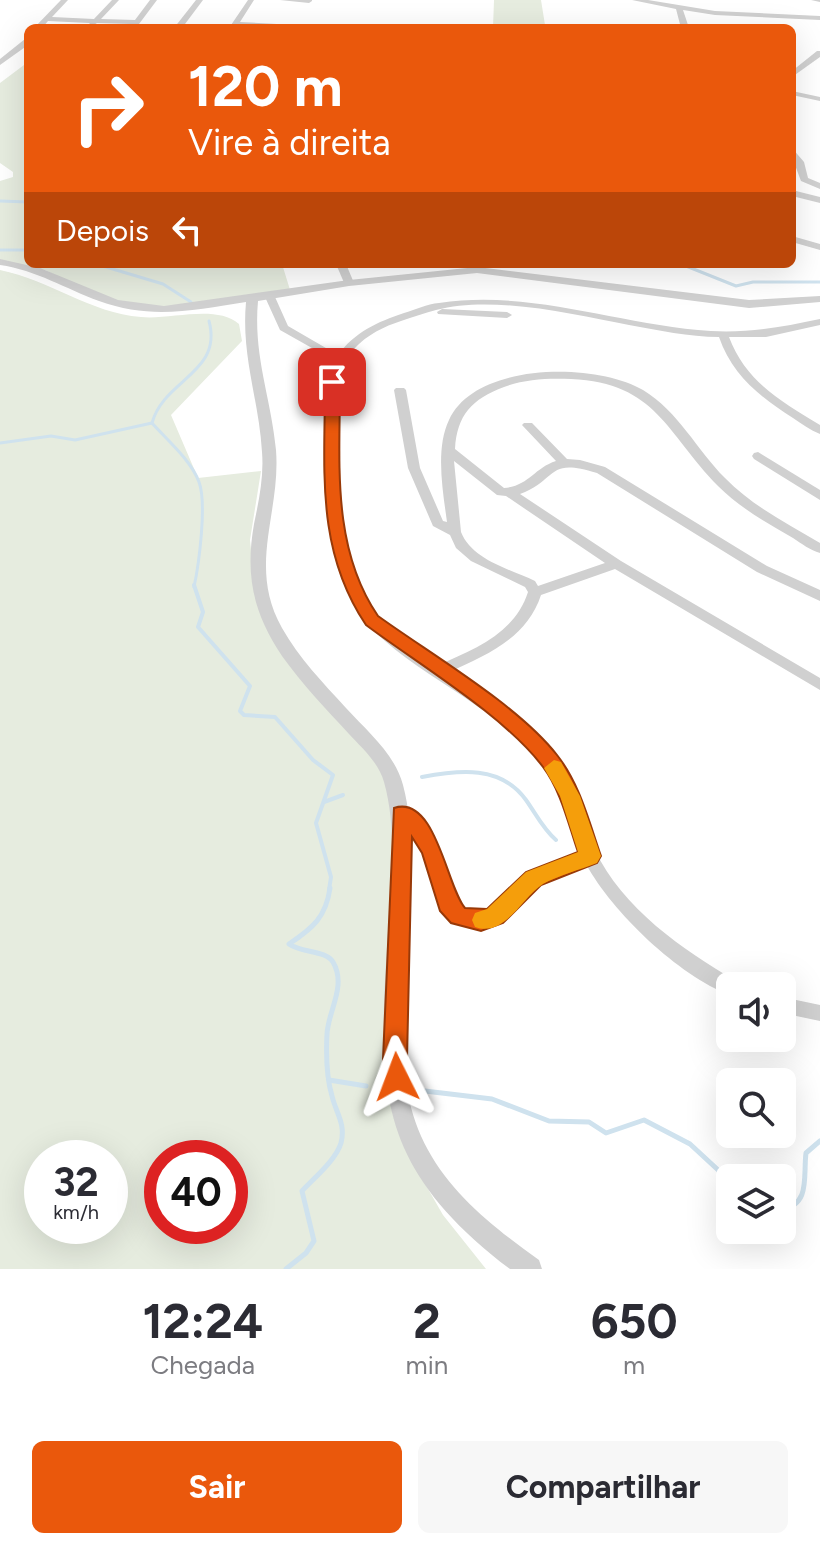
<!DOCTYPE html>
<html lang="pt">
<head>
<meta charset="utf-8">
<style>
	body { margin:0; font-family:Figtree,sans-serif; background:#f7f7f7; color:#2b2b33; height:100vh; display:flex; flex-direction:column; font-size:30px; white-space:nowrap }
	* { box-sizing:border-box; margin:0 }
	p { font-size:26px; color:#7c7c81 }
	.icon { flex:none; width:44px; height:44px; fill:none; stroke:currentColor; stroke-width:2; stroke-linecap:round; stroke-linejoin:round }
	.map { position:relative; height:1269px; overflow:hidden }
	.details { display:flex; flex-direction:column; background:#fff; flex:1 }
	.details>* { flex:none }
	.hud { position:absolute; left:24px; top:24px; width:772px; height:244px; border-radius:12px; box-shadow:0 8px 32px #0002; background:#ea580c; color:#fff; overflow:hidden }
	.fabs { position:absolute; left:716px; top:972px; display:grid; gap:16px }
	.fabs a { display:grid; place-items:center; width:80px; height:80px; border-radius:12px; background:#fff; box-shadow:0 8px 32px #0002; font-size:40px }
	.speed { position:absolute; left:24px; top:1140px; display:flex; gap:16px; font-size:40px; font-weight:700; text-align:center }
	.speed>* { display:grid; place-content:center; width:104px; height:104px; border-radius:50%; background:#fff; box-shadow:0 8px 32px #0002; line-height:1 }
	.speed small { font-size:20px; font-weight:400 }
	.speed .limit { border:12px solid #d22; background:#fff; color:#111 }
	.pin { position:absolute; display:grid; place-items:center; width:68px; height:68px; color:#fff; margin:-34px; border-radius:16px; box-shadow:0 4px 12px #0006 }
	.me { position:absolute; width:88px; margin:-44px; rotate:357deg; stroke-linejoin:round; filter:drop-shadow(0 0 6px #0008) }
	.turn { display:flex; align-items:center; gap:28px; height:168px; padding:0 32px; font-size:36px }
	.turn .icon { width:104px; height:104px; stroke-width:2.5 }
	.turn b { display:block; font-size:56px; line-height:68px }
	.then { display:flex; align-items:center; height:76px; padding:0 32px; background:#0003; gap:16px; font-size:30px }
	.eta { display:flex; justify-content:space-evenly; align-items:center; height:136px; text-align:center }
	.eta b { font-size:48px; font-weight:700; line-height:56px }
	.action { display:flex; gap:16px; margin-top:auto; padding:16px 32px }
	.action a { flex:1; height:92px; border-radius:12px; background:#ea580c; color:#fff; font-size:32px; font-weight:700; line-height:92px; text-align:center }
	.action a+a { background:#f7f7f7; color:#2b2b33 }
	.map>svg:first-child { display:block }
	.green { fill:#e6ecdf; fill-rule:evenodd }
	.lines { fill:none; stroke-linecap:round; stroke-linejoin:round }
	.stream-far2 { stroke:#cfe2ee; stroke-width:3 }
	.stream-far1 { stroke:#cfe2ee; stroke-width:4 }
	.stream { stroke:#cfe2ee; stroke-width:5 }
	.minor { fill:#d0d0d0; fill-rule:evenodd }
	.tertiary { fill:#d0d0d0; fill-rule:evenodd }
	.route { fill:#ea580c; stroke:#983908; stroke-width:2 }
	.slow { fill:#f59e0b }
</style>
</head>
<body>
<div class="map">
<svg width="820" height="1269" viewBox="0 0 820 1269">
	<rect width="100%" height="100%" fill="#fff"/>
	<!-- green -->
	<g class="green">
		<polygon points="494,0 541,0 545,25 571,28 493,28"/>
		<polygon points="28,62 28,264 282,264 291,293 185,308 142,308 97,296 45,270 0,261 0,181 13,177 13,172 0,163 0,83"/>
		<path d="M0,270C50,280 90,313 141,317C170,320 216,304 239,324L242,341L171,415L198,478L261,471L250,540L257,604L374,755L395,803L385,1048L416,1168L443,1215L486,1269H0ZM42,1158H110V1226H42ZM162,1158H230V1226H162Z"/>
	</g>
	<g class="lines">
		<!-- stream-far2 -->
		<g class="stream-far2">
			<polyline points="0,201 28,202"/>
			<polyline points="0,250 28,250"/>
			<polyline points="96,264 163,284 191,302"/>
			<polyline points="681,264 736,286 753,282 820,282"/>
			<path d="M152,423C167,440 191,460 199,482C207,503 199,564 194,587"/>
			<path d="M152,423C164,379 223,373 209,321"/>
			<polyline points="0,443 51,436 75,440 152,423"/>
		</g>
		<!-- stream-far1 -->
		<g class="stream-far1">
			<polyline points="194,585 203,612 198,627 250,686 240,711 244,715 275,717 313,760 333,775 316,823 331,877 329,890"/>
			<path d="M422,777C459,770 501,765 526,800C536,814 543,829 556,840"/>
			<polyline points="324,802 343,795"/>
		</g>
		<!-- stream -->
		<g class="stream">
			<polyline points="329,1080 366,1086"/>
			<polyline points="425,1091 492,1099 549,1121 589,1122 606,1133 644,1120 690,1144 730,1181"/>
			<path d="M782,1209C811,1205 803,1175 806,1153L820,1141"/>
			<path d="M286,1269L306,1253L314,1241L302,1191C314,1178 336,1160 341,1143C346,1124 336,1113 332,1096C326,1076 326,1054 327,1034C328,1011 347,986 333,962C326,950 301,953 289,944C313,928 326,917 330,888"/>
		</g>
		<!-- minor -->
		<g class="minor">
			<polygon points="61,0 68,0 52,17 94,19 112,0 119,0 101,19 135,20 150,0 157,0 136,28 128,28 131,24 97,23 92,26 89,23 48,21 42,28 34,28"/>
			<polygon points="196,0 203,0 182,28 174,28"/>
			<polygon points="248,0 254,0 240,22 295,25 299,27 229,28"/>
			<polygon points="280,0 312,0 312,1 309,3"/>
			<polygon points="632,0 648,0 715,11 820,16 820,20 715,15 683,10 689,28 681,28 676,9"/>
			<polygon points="811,0 820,0 820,2"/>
			<polygon points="25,39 28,39 28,45 0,65 0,59"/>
			<polygon points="817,51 820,51 820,57 792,77 792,71"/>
			<polygon points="792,91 820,97 820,101 792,95"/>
			<polygon points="792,148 804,162 808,178 820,183 820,189 801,181 792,157"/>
			<polygon points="792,190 820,197 820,203 792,196"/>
			<polygon points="792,236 820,244 820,250 792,242"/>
			<polygon points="336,264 346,264 354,283 353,285 345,285"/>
			<path d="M270,294L275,297L288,326L338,355C355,332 377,322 404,313C415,310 427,304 439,303C532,289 619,325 711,331C750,333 782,327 820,319V325L766,337H729C746,382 781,401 820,425V434C810,430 802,424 793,418C760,397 732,375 719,337C689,337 658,330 629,325C572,314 492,295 436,310C424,313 413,317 401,321C379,328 355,341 345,363C331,393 336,457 338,490C343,578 363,617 438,665C475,649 515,633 528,592L525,587L471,561L456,548L450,535L433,526L408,468L394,390L396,388H404L406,390L420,468L443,521L447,522C443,492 435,449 449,420C475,362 595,362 643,390C678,411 697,450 725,478C752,506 787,523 820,543V553C810,550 802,544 793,538C767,523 740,508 718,486C666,433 657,383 571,379C548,378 525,379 504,387C472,399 457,415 455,449L504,488C529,486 534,468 556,461L522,425L524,423H532L567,459L580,460L605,467L767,566L820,590V601L757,572L597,473C546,457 559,479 520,494L621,561L820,678V690L615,569L541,595C527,638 487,655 449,672C485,695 526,721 554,755C577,783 581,818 595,850C622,908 683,950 736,981L739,986H730V995C679,976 612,912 586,864C568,870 550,875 535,887C525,896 516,909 505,917C495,925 483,929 470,925C428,912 440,877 422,846C415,833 401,826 394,814L396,809C406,806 411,811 418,818C427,826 435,836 440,848C449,868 449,912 480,912C499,912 513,884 528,874C543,863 562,858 580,853C568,823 563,789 543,763C524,740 499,722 474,704C445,683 412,665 385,641C333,597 325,528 325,463C325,431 320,391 335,361L280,330L265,297ZM454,461L497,495L506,496L605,563L538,586L535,581C510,569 472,560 461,532Z"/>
			<polygon points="442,309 507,312 512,315 507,318 438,314 437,312"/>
			<polygon points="758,452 820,490 820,500 754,459 752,456 754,453"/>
			<polygon points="782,997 820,1005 820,1021 782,1013"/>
		</g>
		<!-- tertiary -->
		<path class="tertiary" d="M0,259L40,268L118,300L164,306L349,280L477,267L749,300L820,296V302L749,308L477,273L349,286L258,301C253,356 271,397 276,450C281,513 247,566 282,628C299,658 323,683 346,708C367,731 395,754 403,785C414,826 411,870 409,912C405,988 389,1080 428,1150C453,1196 497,1230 539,1260L542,1269H510C367,1160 379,1079 389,915C392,871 396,825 384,782C379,763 362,748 349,734C326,709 302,684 282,656C253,612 245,576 254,524C259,500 264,476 262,452C259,400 241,356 246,302C194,310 151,320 99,301C66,289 36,270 0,265Z"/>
	</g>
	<!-- route -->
	<path class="route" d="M332,378L340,382C340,462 331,547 378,616C432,655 518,705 557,755C580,784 589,822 601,856L597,863L541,885L503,923L481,931L451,923L440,911L422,853L412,837L407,1059L410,1077L406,1085L397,1089L389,1085L383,1059L394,808C436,794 447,888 465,908L487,909L526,872L578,852C568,823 561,791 543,767C505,716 418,664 366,625C315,549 325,469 325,382Z"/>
	<!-- slow -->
	<path class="slow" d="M554,760L561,762L580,796L601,856L597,863C580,870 559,875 543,884C522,897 505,938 475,927L472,920L475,913L487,909L526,872L578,852L560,796L544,768Z"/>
</svg>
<div class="fabs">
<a><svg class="icon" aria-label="sound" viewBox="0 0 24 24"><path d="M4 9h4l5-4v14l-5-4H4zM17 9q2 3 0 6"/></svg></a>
<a><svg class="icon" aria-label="search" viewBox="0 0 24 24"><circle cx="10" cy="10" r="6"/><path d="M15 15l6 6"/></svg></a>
<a><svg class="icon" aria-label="layers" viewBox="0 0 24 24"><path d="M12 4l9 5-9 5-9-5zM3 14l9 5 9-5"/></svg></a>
</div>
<div class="speed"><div>32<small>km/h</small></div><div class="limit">40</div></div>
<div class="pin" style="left:332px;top:382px;background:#d93025"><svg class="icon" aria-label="arrive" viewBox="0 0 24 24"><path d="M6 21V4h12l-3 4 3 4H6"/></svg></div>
<svg class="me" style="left:397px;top:1077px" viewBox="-20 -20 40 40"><path d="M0-17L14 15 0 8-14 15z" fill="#ea580c" stroke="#fff" stroke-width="4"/></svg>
<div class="hud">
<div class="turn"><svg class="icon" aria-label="right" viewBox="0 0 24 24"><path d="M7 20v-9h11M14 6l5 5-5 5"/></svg><div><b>120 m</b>Vire à direita</div></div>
<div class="then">Depois<svg class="icon" aria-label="left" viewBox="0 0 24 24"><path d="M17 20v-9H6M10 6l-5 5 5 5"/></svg></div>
</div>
</div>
<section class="details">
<div class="eta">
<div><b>12:24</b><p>Chegada</p></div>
<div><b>2</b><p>min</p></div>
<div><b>650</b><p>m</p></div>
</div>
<div class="action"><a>Sair</a><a>Compartilhar</a></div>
</section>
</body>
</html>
